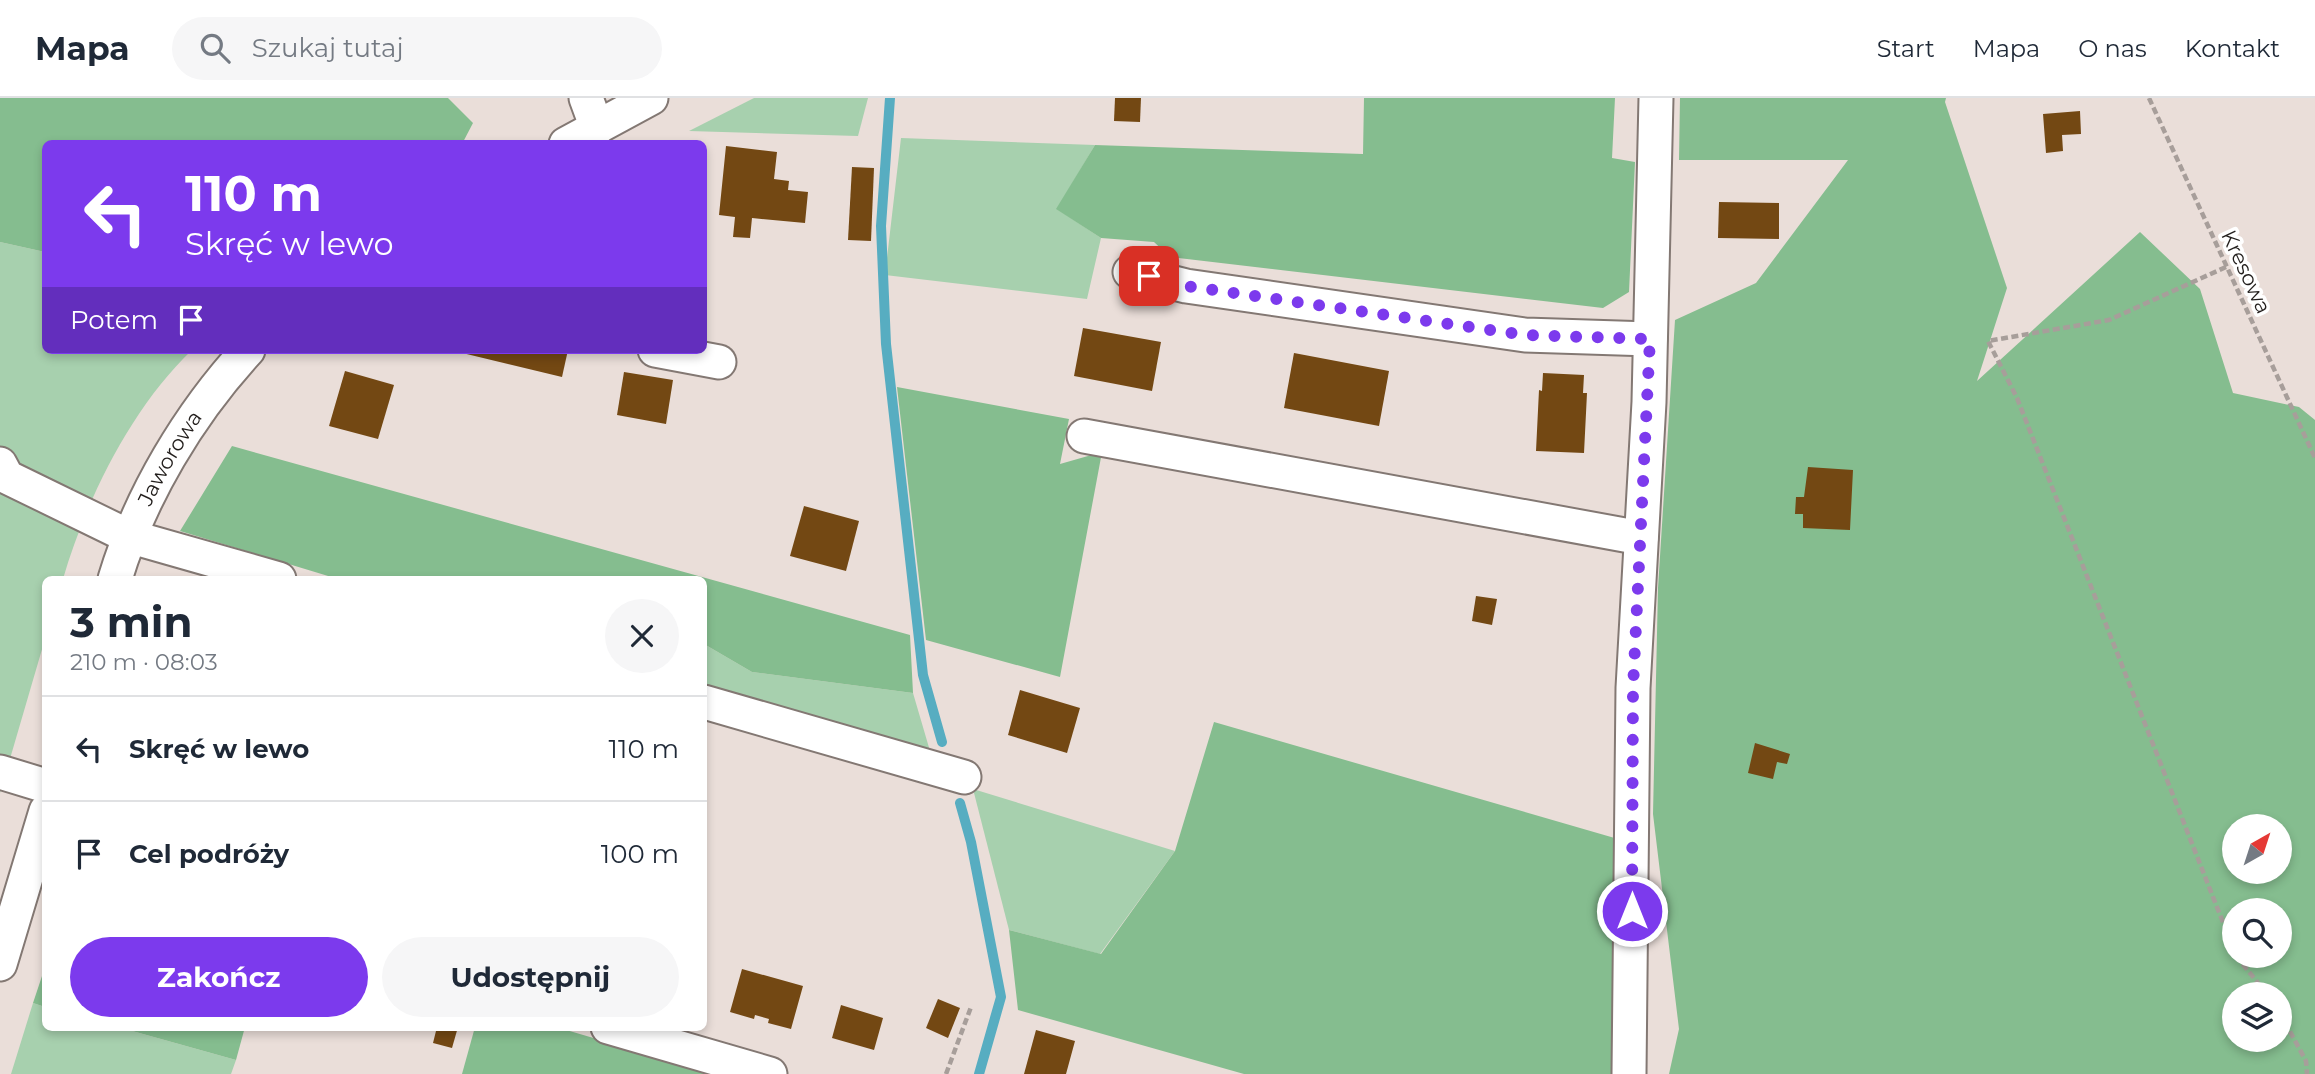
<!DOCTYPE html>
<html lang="pl">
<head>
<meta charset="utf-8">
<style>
	body { margin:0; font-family:Montserrat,sans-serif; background:#f6f6f7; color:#1f2937; height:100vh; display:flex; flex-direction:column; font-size:26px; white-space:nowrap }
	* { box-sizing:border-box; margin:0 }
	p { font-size:23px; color:#747a83 }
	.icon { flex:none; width:38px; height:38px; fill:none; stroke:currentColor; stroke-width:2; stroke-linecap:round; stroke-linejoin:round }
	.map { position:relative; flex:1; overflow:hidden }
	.sheet { position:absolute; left:42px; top:478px; width:665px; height:455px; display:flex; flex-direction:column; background:#fff; border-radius:10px; box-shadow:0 4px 10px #0003 }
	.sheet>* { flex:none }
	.hud { position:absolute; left:42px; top:42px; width:665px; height:214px; border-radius:10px; box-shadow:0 4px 10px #0003; background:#7c3aed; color:#fff; overflow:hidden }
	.needle { width:46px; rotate:39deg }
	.buttons { position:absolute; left:2222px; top:716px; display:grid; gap:14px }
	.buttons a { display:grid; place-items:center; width:70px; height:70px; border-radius:50%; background:#fff; box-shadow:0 4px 10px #0003; font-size:35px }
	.pin { position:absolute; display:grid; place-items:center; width:60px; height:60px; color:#fff; margin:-30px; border-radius:14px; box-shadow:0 4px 10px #0006 }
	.me { position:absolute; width:77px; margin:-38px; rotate:0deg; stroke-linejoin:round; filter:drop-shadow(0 0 5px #0008) }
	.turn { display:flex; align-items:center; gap:24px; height:147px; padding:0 28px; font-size:32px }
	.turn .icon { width:91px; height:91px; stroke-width:2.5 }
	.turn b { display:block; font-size:49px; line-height:60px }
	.then { display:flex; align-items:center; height:66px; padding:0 28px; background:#0003; gap:14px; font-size:26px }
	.round { display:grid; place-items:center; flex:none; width:74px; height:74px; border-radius:37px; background:#f6f6f7 }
	.head { display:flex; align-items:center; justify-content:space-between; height:119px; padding:0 28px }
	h1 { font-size:42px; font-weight:700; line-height:52px }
	.button { display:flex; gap:14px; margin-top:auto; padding:14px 28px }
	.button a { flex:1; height:80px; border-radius:42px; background:#7c3aed; color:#fff; font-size:28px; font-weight:700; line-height:80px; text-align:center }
	.button a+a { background:#f6f6f7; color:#1f2937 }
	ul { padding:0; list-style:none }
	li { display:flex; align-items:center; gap:21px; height:105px; padding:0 28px; border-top:2px solid #e0e1e3 }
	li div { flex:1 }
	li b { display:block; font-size:26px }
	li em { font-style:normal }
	header { display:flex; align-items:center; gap:42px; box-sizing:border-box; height:98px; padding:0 35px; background:#fff; border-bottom:2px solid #e0e1e3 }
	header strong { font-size:33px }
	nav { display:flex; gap:38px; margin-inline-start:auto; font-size:24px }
	.search { width:490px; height:63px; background:#f6f6f7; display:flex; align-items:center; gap:18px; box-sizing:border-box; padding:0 24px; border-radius:38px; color:#747a83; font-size:26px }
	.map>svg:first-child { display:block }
	.green { fill:#a7d0ae }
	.forest { fill:#85bd8f; fill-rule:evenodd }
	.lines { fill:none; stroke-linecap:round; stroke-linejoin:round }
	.stream { stroke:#57adc1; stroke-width:10 }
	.building { fill:#734813 }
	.minor-casing { stroke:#837873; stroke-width:37 }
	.path { stroke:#a79e9a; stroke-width:4.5; stroke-dasharray:7 3.5; stroke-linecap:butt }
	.minor { stroke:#fff; stroke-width:33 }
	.route { stroke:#7c3aed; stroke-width:12; stroke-dasharray:0 21.6 }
	.labels { text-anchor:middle; stroke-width:7; stroke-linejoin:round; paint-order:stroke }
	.street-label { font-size:21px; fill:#221e1c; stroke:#fff }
</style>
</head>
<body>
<header>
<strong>Mapa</strong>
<div class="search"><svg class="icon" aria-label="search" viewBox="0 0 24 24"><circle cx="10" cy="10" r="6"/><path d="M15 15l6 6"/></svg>Szukaj tutaj</div>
<nav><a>Start</a><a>Mapa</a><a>O nas</a><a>Kontakt</a></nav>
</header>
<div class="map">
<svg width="2315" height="976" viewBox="0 0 2315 976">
	<rect width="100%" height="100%" fill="#eaded9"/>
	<!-- green -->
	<g class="green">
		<polygon points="754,0 868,0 858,38 689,33"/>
		<polygon points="901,40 1095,47 1057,111 1101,140 1087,201 885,177"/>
		<path d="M0,144L45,154L46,252H192C131,310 86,402 63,481H46L45,541L0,695Z"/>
		<polygon points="704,546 752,574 913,595 930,653 704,588"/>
		<polygon points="973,691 1175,753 1100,856 1009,832"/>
		<polygon points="33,905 45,909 46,929 118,929 236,962 231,976 11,976"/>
	</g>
	<!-- forest -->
	<g class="forest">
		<polygon points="0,0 448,0 473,25 462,46 46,46 45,154 0,144"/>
		<polygon points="1364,0 1615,0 1612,60 1635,64 1629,194 1603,210 1170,159 1154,144 1101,140 1056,111 1095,47 1363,56"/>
		<path d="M1680,0H1946L1945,4L2007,190L1977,283L2140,134L2200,191L2233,295L2299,309L2315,322V976H1669L1679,931L1653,716L1658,490L1675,222L1756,185L1848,62H1679ZM2235,728H2280V774H2235ZM2235,812H2280V858H2235ZM2235,896H2280V942H2235Z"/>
		<polygon points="897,289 1069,321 1060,366 1102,354 1060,579 926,542"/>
		<polygon points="232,348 910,537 913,595 752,574 704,546 704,481 338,481 180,433"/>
		<polygon points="1214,624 1618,741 1619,873 1611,976 1244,976 1018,912 1009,832 1101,856 1175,753"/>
		<polygon points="45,869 45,909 33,905"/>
		<polygon points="118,929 245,929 236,962"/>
		<polygon points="475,929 556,929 716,976 462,976"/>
	</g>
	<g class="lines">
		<!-- stream -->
		<g class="stream">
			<polyline points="890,0 881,128 886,246 923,577 942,644"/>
			<polyline points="960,705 971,744 1001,899 979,976"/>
		</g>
	</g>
	<!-- building -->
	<g class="building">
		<polygon points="1115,0 1141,0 1140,24 1114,23"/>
		<polygon points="2080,13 2081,36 2062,37 2063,53 2046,55 2043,16"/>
		<polygon points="726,48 777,54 774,81 789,83 788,92 808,94 805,125 752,120 750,140 733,139 735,119 719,117"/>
		<polygon points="852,69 874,70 871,143 848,142"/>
		<polygon points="1719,104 1779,105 1779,141 1718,140"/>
		<polygon points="1083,230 1161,244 1152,293 1074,278"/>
		<polygon points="450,252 568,252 562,279"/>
		<polygon points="1294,255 1389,273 1379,328 1284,310"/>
		<polygon points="345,273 394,287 378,341 329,328"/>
		<polygon points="624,274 673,282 666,326 617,317"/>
		<polygon points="1543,275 1584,277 1583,295 1587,295 1584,355 1536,353 1539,292 1542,293"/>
		<polygon points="1808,369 1853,372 1850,432 1803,430 1803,416 1795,416 1796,399 1804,399"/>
		<polygon points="804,408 859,423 846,473 790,458"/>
		<polygon points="1476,498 1497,501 1492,527 1472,523"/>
		<polygon points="1020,592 1080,610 1067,655 1008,637"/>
		<polygon points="1755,645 1790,656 1787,666 1777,664 1773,681 1748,675"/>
		<polygon points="742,871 803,888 791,931 768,925 769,921 755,917 754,921 730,914"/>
		<polygon points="938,901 960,910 948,940 926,930"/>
		<polygon points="841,907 883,920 874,952 832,940"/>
		<polygon points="437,929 458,929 452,950 433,945"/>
		<polygon points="1036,932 1075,943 1066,976 1024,976"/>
	</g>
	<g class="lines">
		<!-- minor casing -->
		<g class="minor-casing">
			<g id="minor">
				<polyline points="586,0 597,30"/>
				<polyline points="566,46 651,0"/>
				<polyline points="1130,174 1186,188 1525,237 1650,241"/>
				<polyline points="655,252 719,264"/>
				<polyline points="1084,338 1641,440"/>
				<polyline points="0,366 7,379 128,438 279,481"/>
				<path id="s1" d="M115,481C140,398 189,316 248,252"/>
				<polyline points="704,604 964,679"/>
				<polyline points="0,674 46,688"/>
				<polyline points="0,866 46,713"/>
				<polyline points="608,929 770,976"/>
				<polyline points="1629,976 1633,590 1649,304 1656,0"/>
			</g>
		</g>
		<!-- path -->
		<g class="path">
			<polyline points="2149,0 2315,360"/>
			<polyline points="2226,169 2109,222 1988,243 2017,300 2235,855"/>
			<polyline points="2236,858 2267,896"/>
			<polyline points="2280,915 2306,963 2307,976"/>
			<polyline points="946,976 971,909"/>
		</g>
		<!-- minor -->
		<use href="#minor" class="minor"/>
	</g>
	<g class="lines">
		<!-- route -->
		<polyline class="route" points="1149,178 1186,188 1525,237 1650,241 1633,590 1632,813"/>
	</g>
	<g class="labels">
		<!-- street labels -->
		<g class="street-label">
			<text transform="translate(2246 174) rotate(65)" y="7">Kresowa</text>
			<text dy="7" stroke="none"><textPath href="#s1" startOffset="133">Jaworowa</textPath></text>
		</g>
	</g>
</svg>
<div class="buttons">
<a><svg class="needle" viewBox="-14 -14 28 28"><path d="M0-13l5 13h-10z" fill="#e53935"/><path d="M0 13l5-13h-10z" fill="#747a83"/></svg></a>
<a><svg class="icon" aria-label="search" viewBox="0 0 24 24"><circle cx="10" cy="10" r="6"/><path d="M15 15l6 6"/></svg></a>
<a><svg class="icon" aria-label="layers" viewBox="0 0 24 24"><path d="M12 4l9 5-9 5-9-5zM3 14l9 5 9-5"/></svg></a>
</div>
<div class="pin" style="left:1149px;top:178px;background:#d93025"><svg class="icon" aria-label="arrive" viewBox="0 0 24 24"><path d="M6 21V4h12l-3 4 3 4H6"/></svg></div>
<svg class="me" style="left:1632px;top:813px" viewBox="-20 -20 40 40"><circle r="17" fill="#7c3aed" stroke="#fff" stroke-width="3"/><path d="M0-11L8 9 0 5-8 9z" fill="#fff"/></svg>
<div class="hud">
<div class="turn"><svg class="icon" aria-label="left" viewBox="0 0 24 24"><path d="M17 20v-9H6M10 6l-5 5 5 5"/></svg><div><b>110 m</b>Skręć w lewo</div></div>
<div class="then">Potem<svg class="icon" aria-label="arrive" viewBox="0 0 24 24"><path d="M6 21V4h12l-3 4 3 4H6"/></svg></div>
</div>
<section class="sheet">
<div class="head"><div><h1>3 min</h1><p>210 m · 08:03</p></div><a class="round"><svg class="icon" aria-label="close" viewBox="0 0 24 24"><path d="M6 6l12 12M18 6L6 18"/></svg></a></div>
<ul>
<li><svg class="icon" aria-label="left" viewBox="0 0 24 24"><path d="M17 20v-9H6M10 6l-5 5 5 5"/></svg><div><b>Skręć w lewo</b></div><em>110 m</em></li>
<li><svg class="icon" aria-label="arrive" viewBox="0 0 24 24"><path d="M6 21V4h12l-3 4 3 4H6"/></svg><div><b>Cel podróży</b></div><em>100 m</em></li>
</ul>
<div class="button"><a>Zakończ</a><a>Udostępnij</a></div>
</section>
</div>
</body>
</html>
